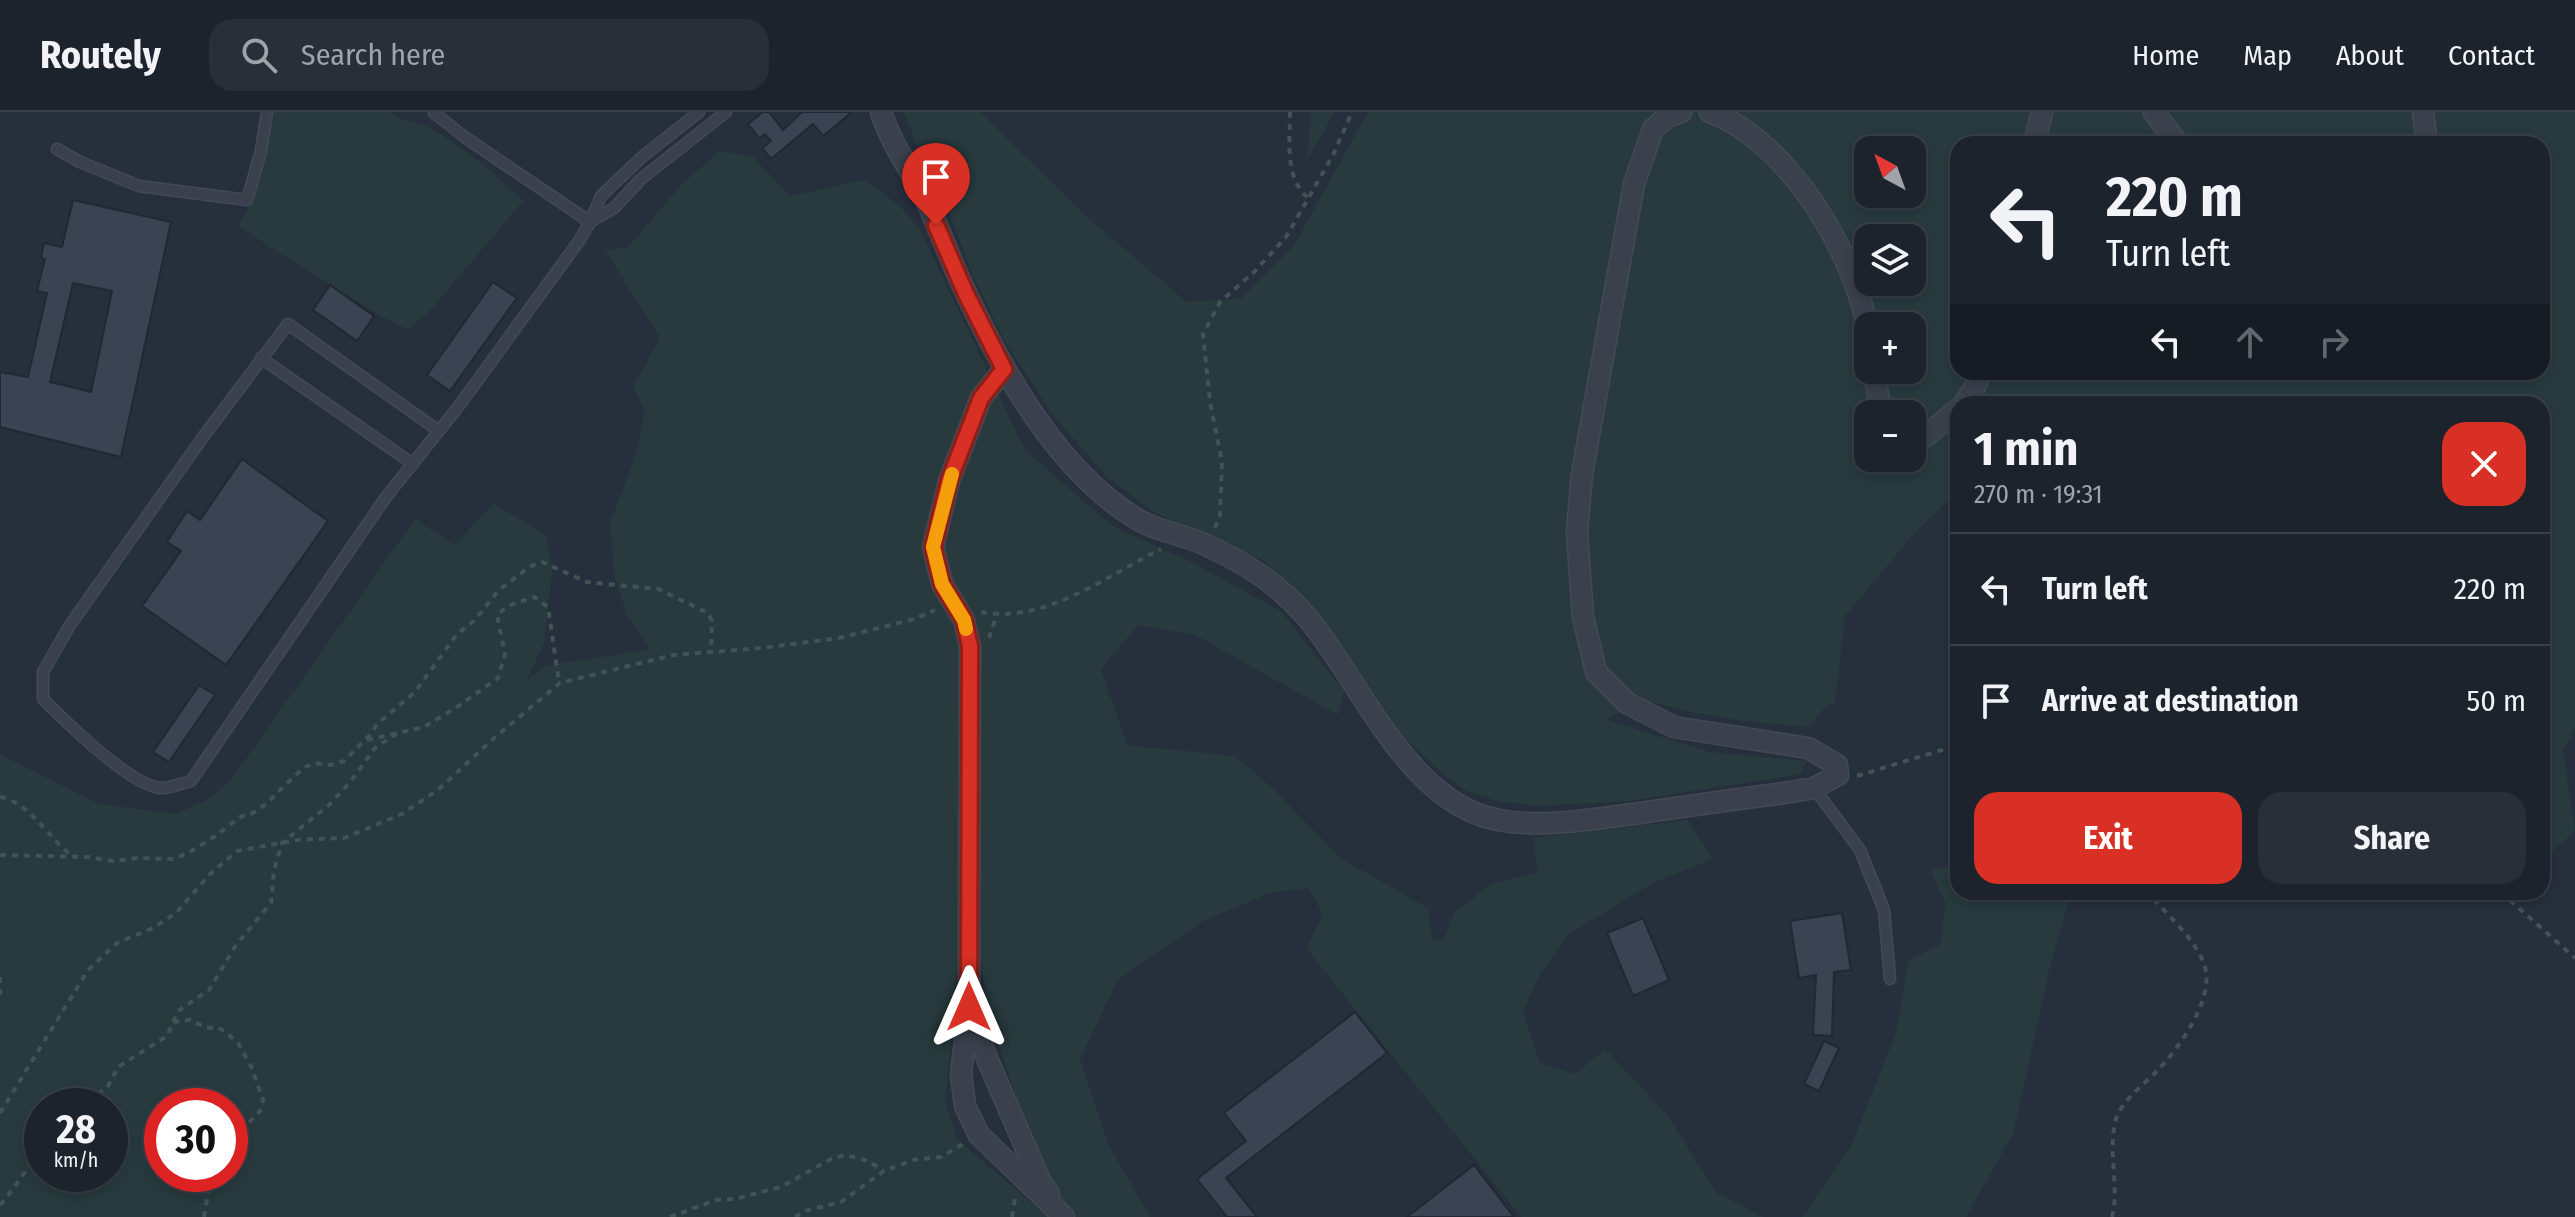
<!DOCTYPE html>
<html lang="en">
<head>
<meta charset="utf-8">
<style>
	body { margin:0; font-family:"Fira Sans Condensed",sans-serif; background:#292f39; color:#f1f3f6; height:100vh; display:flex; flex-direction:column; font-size:30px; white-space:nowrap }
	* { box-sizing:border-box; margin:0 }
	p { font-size:26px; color:#a0a4aa }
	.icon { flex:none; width:44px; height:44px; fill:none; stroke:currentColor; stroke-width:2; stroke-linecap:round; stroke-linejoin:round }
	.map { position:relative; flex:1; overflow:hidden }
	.details { position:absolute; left:1950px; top:284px; width:600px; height:504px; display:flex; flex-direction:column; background:#1c232d; border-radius:24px; box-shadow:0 4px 12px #0003,0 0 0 2px #3a4049 }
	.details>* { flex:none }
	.guide { position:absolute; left:1950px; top:24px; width:600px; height:244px; border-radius:24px; box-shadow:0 4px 12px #0003,0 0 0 2px #3a4049; background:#1c232d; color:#f1f3f6; overflow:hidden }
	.needle { width:52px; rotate:319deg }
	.buttons { position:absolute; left:1854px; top:24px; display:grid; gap:16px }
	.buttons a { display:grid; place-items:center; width:72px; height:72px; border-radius:16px; background:#1c232d; box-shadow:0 4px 12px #0003,0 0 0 2px #3a4049; font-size:40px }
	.speed { position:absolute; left:24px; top:976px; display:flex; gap:16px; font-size:40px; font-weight:700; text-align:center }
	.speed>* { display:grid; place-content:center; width:104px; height:104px; border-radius:50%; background:#1c232d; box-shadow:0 4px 12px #0003,0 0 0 2px #3a4049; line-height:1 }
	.speed small { font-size:20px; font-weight:400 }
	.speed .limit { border:12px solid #d22; background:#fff; color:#111 }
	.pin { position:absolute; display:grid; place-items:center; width:68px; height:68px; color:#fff; margin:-82px -34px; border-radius:50% 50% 50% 0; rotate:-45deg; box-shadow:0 0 8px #0007 }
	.pin .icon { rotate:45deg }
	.me { position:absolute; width:88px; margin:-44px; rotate:0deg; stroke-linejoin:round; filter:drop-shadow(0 0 6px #0008) }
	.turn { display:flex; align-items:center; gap:28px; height:168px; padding:0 24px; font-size:36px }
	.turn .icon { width:104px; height:104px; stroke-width:2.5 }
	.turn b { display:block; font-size:56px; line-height:68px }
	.lanes { display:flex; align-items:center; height:76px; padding:0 24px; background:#0003; justify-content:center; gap:40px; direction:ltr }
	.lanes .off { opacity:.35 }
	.round { display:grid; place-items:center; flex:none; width:84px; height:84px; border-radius:24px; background:#292f39 }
	.summary { display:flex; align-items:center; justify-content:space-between; height:136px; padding:0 24px }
	h1 { font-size:48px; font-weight:700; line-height:60px }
	.primary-button { display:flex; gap:16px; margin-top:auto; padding:16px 24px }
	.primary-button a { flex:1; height:92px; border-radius:24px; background:#d93025; color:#fff; font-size:32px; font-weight:700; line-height:92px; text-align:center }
	.primary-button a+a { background:#292f39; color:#f1f3f6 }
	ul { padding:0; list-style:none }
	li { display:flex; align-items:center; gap:24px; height:112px; padding:0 24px; border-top:2px solid #3a4049 }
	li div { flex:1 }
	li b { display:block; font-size:30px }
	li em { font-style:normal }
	header { display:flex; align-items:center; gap:48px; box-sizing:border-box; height:112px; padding:0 40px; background:#1c232d; border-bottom:2px solid #3a4049 }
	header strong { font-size:38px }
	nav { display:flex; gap:44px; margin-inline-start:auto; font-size:28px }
	.search { width:560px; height:72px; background:#292f39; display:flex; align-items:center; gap:20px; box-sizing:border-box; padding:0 28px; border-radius:24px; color:#a0a4aa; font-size:30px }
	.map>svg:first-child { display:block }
	.green { fill:#283a3d; fill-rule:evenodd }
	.building { fill:#394352; stroke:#212833; stroke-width:2; fill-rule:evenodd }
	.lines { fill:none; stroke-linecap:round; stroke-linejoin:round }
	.service-casing { stroke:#434a55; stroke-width:13 }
	.minor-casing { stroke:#434a55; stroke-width:23 }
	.path { stroke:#415355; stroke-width:4; stroke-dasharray:6 6; stroke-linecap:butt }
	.service { stroke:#3a414c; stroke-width:10 }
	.minor { stroke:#3a414c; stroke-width:20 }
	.route-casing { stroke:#8d1f18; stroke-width:20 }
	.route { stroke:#d93025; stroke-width:14 }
	.slow { stroke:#f59e0b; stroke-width:14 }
</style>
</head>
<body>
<header>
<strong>Routely</strong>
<div class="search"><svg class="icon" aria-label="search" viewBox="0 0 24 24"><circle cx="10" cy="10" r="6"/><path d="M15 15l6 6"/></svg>Search here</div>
<nav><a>Home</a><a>Map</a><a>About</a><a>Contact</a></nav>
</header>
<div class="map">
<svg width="2575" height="1105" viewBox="0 0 2575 1105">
	<rect width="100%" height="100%" fill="#262f3c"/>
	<!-- green -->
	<g class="green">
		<path d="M271,0H390C401,10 417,9 430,16C465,35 495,62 523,89L429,200L408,217C377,205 353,186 325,169C296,152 268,134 239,114L251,90Z"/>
		<path d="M904,0H980L1087,105L1187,190L1242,186L1293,135L1368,0H2575V616L2563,639L2575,719L2542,748V292H2157L2153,284L2079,283L2066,292H1958V379L1914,422L1845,504L1835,591H1828L1810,615C1751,611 1693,604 1636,585L1608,608L1709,640L1806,649L1801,662L1630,689L1538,694L1497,689L1464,678L1434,654L1402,623L1351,546L1305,486L1263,448L1152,399L1106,364L1052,302L1004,228L973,164L949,100L918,36ZM1958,32H2542V260H1958ZM1868,38H1912V82H1868ZM1868,126H1912V170H1868ZM1868,214H1912V258H1868ZM1868,302H1912V346H1868Z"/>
		<polygon points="1311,0 1335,0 1307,48"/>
		<path d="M720,39L752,44L790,84L864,68L899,93L920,118L1025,338L1111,413L1191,450L1281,499L1344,579L1338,603L1195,523L1138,513L1101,557L1127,633L1235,644L1269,673L1342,747L1428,796L1432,829L1444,828L1454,801L1491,772L1538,760L1533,726L1688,708L1713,747L1653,771L1569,822L1539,864L1523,901L1540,951L1575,962L1605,937L1667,1003L1717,1081L1763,1105H1521L1306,836L1323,803L1309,776L1270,781L1201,810L1118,868L1080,947L1108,1032L1150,1105H1076L1067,1097L1045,1060L1028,1020L995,922L986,884L981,853L980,608L958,605V851L945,991L957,1027L1048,1105H0V642L99,692L176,702L207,688L231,668L415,407L454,433L494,392L546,423L552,456L544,531L527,568L545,554L651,537L627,504L614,462L610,411L635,345L645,299L633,275L660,226L605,138L628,135L684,70ZM42,994H110V1062H42ZM162,994H230V1062H162Z"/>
		<polygon points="1958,751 1958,780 2071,780 2049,859 2013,1022 1966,1105 1802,1105 1851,1034 1896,921 1908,849 1940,833 1946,792 1930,758"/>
	</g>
	<!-- building -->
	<g class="building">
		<polygon points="763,0 769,0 783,18 802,0 852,0 823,24 813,12 771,47 762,36 771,29 765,22 759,26 748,12"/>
		<path d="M73,88L171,110L121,345L0,315V260L28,265L47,181L37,179L45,147L41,146L44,131L62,135ZM73,171L112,179L91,280L50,270Z"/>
		<polygon points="493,170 517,186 450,279 427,263"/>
		<polygon points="330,173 374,204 357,229 313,198"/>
		<polygon points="242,347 328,409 226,553 142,494 181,439 167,430 187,399 200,408"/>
		<polygon points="199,573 215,583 169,650 153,640"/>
		<polygon points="1842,801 1851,858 1834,860 1832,924 1813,923 1816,863 1799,866 1790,809"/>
		<polygon points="1643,806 1669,868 1633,884 1607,821"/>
		<polygon points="1355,900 1387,941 1226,1066 1257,1105 1227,1105 1197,1067 1246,1029 1224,1001"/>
		<polygon points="1824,929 1839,936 1819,979 1804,972"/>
		<polygon points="1474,1053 1514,1105 1407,1105"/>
	</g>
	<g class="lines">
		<!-- service casing -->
		<g class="service-casing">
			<g id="service">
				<path d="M434,1L466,26L590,110L579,129L458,295L386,385L191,669C182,671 169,677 160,676C129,672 65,609 43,587V560L70,513L203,325L288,212L439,319"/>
				<polyline points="57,37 80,50 139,74 247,88 261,39 267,0"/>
				<polyline points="590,110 614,96 641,67 726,0"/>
				<polyline points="590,110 601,84 642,45 699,0"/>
				<polyline points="261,246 413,352"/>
				<polyline points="1814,676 1860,738 1884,798 1890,867"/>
			</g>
		</g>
		<!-- minor casing -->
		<g class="minor-casing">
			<g id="minor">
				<path d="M881,0C891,32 912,60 927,90C941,121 952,153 967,183C1004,262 1057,356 1132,404C1154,419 1184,422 1208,434C1244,450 1279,473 1305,503C1358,564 1401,677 1483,704C1528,719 1594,707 1640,701C1689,694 1737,687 1785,681L1814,676L1838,663L1837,653L1808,636L1674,615L1627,591L1596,560L1583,505L1577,421L1582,362L1634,72L1653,17L1667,5L1681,0"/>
				<path d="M1710,0C1788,29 1853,138 1868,218"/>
				<polyline points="2154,0 2178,32"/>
				<polyline points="2423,0 2427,32"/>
				<polyline points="2034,32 2042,0"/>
				<polyline points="1004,257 981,286 949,369 933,435 942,472 964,508 970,534 969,895 961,962 965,994 979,1023 1064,1105"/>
				<polyline points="1873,258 1882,302"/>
				<polyline points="1964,292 1974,277 1981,260"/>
				<polyline points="1912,325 1926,324 1958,297"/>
				<polyline points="972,903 988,949 1041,1071 1049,1082"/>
			</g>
		</g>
		<!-- path -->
		<g class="path">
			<path d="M1290,0C1290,29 1284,65 1308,86"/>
			<polyline points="1215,416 1220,403 1222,350 1210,290 1203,222 1220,190 1254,160 1286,125 1333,43 1352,0"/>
			<path d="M981,500C1045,512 1106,464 1161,437"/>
			<polyline points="989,526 994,511 994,502"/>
			<polyline points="367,628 424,615 457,595 498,566 505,542 497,503 508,494 534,485 548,495 559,570"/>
			<polyline points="1857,664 1958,633"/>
			<path d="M0,685C31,691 48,726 72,744"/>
			<polyline points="0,743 88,745 113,749 138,746 173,747 188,741 214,725 240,705 253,701 266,692 303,656 314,651 330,653 344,649 371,622 377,612 415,580 457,522 474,509 498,479 529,455 542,450 587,470 658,477 708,501 712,509 711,540"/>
			<polyline points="2501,780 2575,846"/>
			<polyline points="0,865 0,885"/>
			<polyline points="173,910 190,908 207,916 217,915 224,919 238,931 251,954 263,988 260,999 230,1030"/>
			<polyline points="77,994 107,976 118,955 167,924 178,899 209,878 236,833 271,791 274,758 282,731 329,693 351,669 375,636 399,620"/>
			<polyline points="0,1001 88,858 117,831 153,816 177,800 209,763 237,739 297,728 344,726 402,702 439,677 493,627 560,571 673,543 762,536 839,526 914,507 935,498"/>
			<path d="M0,1093C15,1076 25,1057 42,1041"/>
			<polyline points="204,1105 211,1062"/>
			<polyline points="670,1105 716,1088 735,1087 781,1075 831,1047 846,1043 868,1049 884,1059"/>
			<polyline points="795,1105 805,1099 841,1090 884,1059 913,1048 941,1045 963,1032"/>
			<polyline points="1012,1105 1015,1086"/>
			<path d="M2112,1105C2120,1077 2107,1038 2116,1007C2121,990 2143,973 2156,960C2177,939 2217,885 2204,852C2194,825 2166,802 2147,780"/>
		</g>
		<!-- service -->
		<use href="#service" class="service"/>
		<!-- minor -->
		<use href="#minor" class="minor"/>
	</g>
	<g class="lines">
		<!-- route casing -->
		<g class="route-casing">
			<polyline id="route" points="936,113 966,182 1004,257 981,286 949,369 933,435 942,472 964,508 970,534 969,895"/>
		</g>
		<!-- route -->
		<use href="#route" class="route"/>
		<!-- slow -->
		<polyline class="slow" points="952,362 933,435 942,472 964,508 966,517"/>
	</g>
</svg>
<div class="buttons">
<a><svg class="needle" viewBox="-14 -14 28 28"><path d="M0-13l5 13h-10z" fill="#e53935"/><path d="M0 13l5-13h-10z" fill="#a0a4aa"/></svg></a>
<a><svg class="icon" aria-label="layers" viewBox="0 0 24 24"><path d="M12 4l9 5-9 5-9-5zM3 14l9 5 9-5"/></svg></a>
<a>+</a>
<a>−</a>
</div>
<div class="speed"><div>28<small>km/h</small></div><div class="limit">30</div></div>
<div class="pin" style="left:936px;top:113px;background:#d93025"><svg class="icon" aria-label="arrive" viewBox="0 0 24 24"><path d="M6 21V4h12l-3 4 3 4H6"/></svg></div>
<svg class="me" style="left:969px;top:895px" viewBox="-20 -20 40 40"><path d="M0-17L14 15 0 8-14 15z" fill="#d93025" stroke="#fff" stroke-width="4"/></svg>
<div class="guide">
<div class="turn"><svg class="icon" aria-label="left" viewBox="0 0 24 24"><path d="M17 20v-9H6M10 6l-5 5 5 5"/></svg><div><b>220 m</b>Turn left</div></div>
<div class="lanes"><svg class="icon" aria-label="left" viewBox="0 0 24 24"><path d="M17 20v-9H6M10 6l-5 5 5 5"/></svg><svg class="icon off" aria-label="ahead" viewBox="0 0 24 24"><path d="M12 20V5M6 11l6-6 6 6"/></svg><svg class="icon off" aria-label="right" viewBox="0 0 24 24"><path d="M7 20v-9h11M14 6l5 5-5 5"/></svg></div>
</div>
<section class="details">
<div class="summary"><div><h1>1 min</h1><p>270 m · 19:31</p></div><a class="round" style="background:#d93025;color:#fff"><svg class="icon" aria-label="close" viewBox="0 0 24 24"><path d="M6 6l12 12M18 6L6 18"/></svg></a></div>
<ul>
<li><svg class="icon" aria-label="left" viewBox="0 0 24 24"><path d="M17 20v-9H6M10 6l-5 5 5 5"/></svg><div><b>Turn left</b></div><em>220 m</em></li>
<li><svg class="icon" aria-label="arrive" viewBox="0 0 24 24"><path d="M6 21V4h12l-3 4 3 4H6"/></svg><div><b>Arrive at destination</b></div><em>50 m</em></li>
</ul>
<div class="primary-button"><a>Exit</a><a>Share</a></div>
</section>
</div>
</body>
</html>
